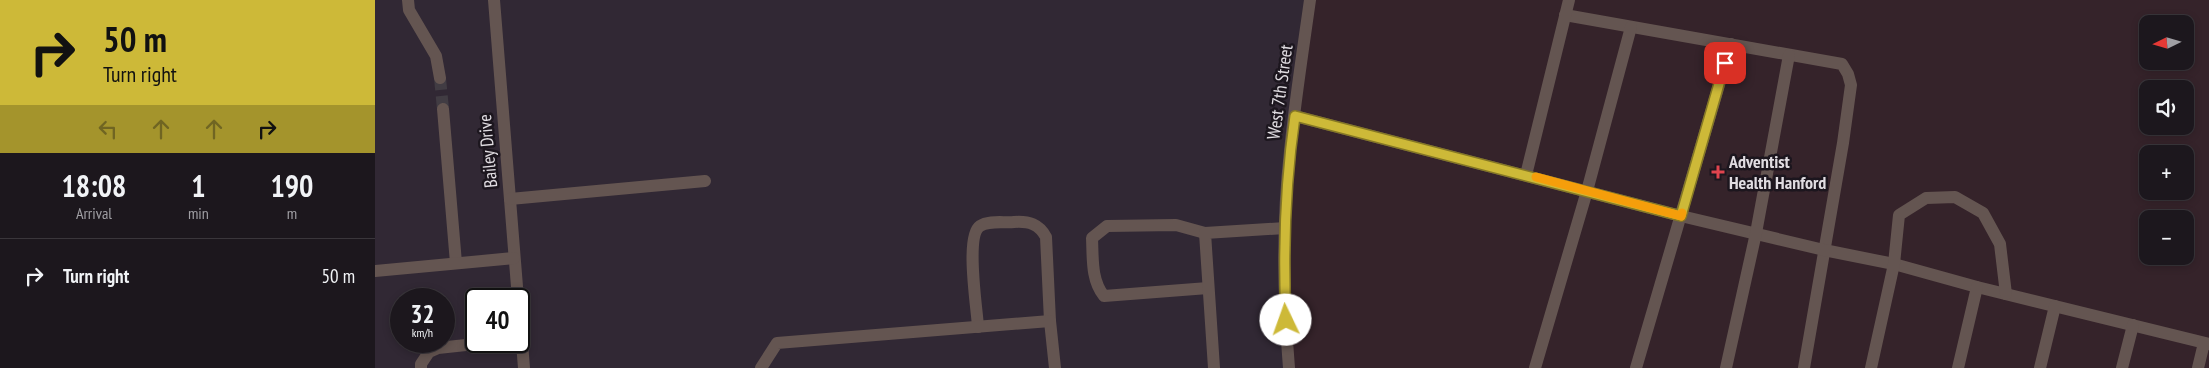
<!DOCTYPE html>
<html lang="en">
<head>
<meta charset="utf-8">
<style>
	body { margin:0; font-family:"PT Sans Narrow",sans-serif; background:#252026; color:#f1f3f6; height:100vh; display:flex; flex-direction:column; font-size:19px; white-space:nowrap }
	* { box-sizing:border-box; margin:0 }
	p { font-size:16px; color:#a09fa4 }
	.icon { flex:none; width:28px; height:28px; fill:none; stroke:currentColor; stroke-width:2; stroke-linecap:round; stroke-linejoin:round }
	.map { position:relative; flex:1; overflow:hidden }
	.sheet { display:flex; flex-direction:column; background:#1c171d; width:375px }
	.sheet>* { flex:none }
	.banner { background:#cdb938; color:#111; overflow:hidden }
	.needle { width:32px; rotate:265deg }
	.controls { position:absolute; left:1764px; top:15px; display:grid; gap:10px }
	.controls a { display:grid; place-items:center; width:55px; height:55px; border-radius:10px; background:#1c171d; box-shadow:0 2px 8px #0003,0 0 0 1px #3a363b; font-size:25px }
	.speed { position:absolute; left:15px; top:288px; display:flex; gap:10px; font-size:25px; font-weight:700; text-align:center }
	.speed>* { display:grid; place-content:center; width:65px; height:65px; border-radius:50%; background:#1c171d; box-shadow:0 2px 8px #0003,0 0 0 1px #3a363b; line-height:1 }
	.speed small { font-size:12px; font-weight:400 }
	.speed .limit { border:2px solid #111; border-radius:8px; background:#fff; color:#111 }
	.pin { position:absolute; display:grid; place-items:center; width:42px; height:42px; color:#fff; margin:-21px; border-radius:10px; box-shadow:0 2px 8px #0006 }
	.me { position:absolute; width:55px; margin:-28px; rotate:357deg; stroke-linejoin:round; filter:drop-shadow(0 0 4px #0008) }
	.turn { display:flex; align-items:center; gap:18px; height:105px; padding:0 20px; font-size:22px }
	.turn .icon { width:65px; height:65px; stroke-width:2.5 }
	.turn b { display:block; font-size:35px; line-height:42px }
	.lanes { display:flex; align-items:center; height:48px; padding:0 20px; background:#0003; justify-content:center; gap:25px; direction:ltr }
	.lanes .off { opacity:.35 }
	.eta { display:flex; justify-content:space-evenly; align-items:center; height:85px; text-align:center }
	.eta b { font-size:30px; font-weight:700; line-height:35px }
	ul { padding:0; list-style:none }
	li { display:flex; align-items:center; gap:15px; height:75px; padding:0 20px; border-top:1px solid #3a363b }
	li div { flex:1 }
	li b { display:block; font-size:19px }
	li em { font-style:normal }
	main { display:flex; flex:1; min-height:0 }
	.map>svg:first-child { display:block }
	.built { fill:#312834; fill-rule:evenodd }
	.medical { fill:#35232a; fill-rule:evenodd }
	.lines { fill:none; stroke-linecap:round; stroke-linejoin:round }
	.minor-tunnel { stroke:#413c43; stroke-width:12; stroke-dasharray:12 6; stroke-linecap:butt }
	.minor { stroke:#645551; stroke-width:12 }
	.route-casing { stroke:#857824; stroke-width:12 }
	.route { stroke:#cdb938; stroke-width:9 }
	.slow { stroke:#f59e0b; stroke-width:9 }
	.health-dot { fill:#e0444e; stroke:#1c161e; stroke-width:2 }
	.labels { text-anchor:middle; stroke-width:5; stroke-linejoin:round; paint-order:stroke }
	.street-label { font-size:18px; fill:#e1dde2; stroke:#1c161e }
	.poi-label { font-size:18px; font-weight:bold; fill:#e1dde2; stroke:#1c161e; text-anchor:start }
</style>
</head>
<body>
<main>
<section class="sheet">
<div class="banner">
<div class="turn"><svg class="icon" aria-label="right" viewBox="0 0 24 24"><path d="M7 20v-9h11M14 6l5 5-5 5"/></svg><div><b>50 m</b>Turn right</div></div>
<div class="lanes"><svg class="icon off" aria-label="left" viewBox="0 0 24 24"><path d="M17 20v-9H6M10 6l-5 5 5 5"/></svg><svg class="icon off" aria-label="ahead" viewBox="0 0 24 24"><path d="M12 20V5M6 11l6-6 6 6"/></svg><svg class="icon off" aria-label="ahead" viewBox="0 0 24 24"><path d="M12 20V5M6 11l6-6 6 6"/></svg><svg class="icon" aria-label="right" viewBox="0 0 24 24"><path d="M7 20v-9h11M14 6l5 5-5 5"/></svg></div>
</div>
<div class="eta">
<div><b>18:08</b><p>Arrival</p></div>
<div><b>1</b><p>min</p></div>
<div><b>190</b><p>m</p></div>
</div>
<ul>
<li><svg class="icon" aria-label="right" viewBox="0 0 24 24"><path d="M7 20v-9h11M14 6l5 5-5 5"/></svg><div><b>Turn right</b></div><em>50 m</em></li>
</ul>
</section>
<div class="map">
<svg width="1834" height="368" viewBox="0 0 1834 368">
	<rect width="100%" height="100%" fill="#251f27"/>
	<!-- built -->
	<path class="built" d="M0,0H1284L1457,368H0ZM26,299H69V341H26ZM101,299H144V341H101Z"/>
	<!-- medical -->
	<path class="medical" d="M935,0H1834V368H914L910,228ZM1772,24H1810V61H1772ZM1772,89H1810V126H1772ZM1772,154H1810V191H1772ZM1772,219H1810V256H1772Z"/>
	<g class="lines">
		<!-- minor-tunnel -->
		<polyline class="minor-tunnel" points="65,78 68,109"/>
		<!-- minor -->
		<g class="minor">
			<polyline points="33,0 34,10 61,56 65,78"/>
			<polyline points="119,0 143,299"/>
			<polyline points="1190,15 1467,64 1473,74 1476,85 1468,143 1429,368"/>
			<polyline points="68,109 81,263"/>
			<polyline points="920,116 1306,216 1449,250 1519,264 1602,287 1834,344"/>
			<polyline points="1151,175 1194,0"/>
			<polyline points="135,199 330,181"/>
			<path d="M830,233L801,225L732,226L717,238C718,258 716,280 729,296L833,288"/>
			<polyline points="0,271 139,258"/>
			<polyline points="144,305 149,368"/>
			<path d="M603,327C602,308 590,236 605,226C614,220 629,223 639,222C654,221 664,224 671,237L675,321"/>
			<polyline points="46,368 46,364 54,352 63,348 128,341"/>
			<polyline points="386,368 402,343 675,321 680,368"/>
			<polyline points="839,368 830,233 910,228"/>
			<path d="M914,368C908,296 907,223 915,151C920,101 928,50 935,0"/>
			<polyline points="1160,368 1212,191 1256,27"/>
			<polyline points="1261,368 1356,44"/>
			<polyline points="1351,368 1381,233 1414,55"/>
			<polyline points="1496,368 1519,264 1524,215 1551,198 1580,197 1608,213 1625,244 1631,294"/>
			<polyline points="1583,368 1602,287"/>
			<polyline points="1665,368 1680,306"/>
			<polyline points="1747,368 1758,325"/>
			<polyline points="1823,368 1829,343"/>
		</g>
	</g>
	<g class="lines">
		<!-- route casing -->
		<g class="route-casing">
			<path id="route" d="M911,320C908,252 910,184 920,116L1306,216L1350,63"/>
		</g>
		<!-- route -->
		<use href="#route" class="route"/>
		<!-- slow -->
		<polyline class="slow" points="1161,177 1306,216 1307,213"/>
	</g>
	<!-- markers -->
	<path class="health-dot" d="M1340.5 164.5h5v5h5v5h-5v5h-5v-5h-5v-5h5z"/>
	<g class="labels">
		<!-- street labels -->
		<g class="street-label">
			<text transform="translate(905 92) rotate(-82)" y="6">West 7th Street</text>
			<text transform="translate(113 151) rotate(-95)" y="6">Bailey Drive</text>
		</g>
		<!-- poi labels -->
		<g class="poi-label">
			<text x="1354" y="168">Adventist<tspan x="1354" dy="21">Health Hanford</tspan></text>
		</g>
	</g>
</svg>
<div class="controls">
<a><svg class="needle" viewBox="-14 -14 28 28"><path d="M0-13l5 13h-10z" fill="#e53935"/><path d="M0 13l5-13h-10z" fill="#a09fa4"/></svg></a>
<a><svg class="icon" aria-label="sound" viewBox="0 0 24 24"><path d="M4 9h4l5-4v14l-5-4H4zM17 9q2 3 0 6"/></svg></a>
<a>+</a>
<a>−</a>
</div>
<div class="speed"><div>32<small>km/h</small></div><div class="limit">40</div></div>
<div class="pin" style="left:1350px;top:63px;background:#d93025"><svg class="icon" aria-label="arrive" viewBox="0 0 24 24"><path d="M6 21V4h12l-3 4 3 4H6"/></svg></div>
<svg class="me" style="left:911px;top:320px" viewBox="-20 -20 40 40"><circle r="19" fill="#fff"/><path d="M0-13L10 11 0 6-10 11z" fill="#cdb938"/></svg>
</div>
</main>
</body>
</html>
